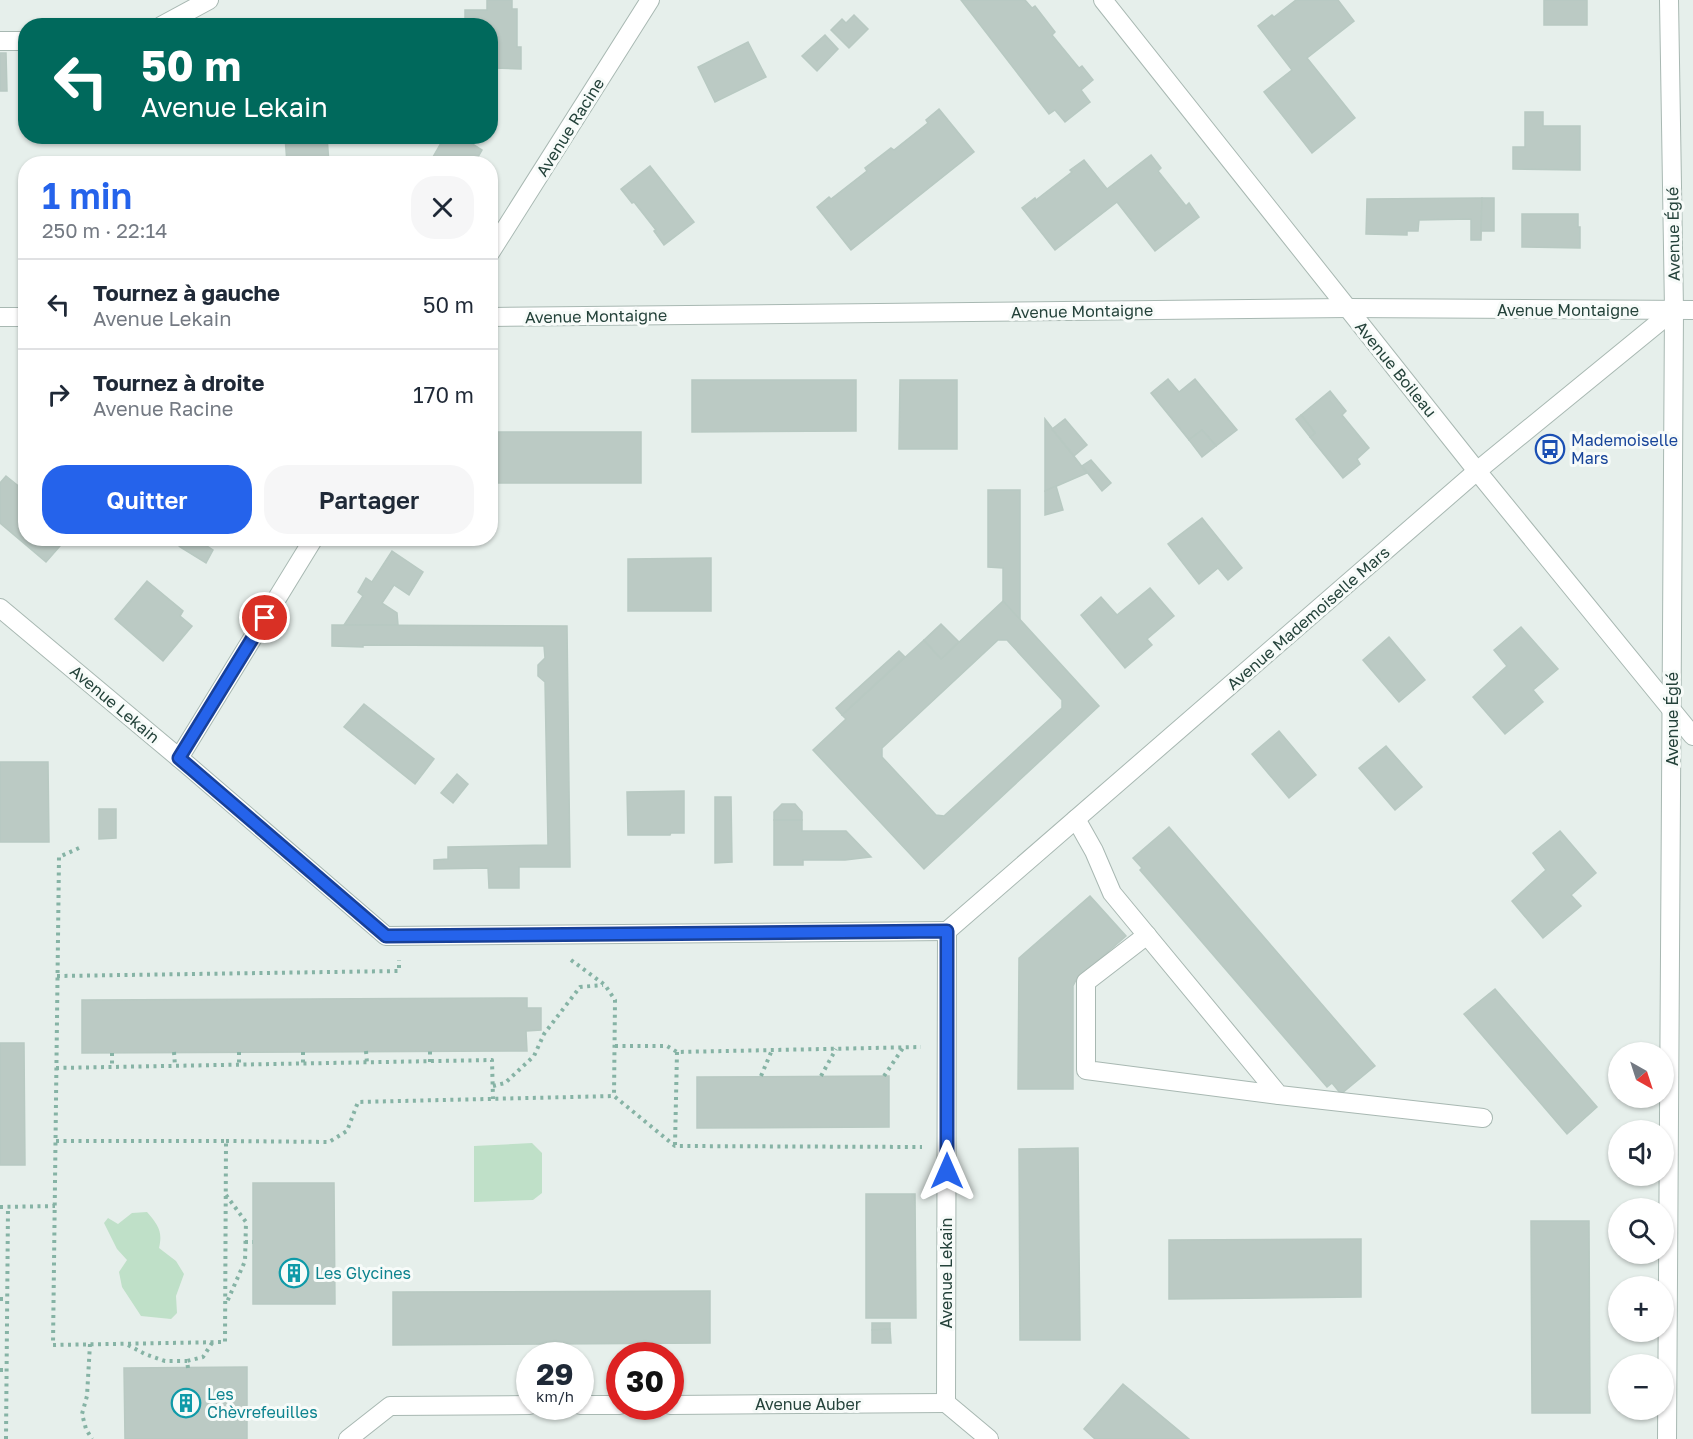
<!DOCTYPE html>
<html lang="fr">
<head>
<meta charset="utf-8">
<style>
	body { margin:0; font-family:"Golos Text",sans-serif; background:#f6f6f7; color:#1f2937; height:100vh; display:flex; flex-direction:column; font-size:22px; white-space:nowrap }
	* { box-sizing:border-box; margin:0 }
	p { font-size:20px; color:#747a83 }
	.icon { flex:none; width:33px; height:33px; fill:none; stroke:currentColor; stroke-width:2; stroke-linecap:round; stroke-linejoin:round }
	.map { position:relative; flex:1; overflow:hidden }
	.details { position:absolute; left:18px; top:156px; width:480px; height:390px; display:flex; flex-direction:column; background:#fff; border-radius:24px; box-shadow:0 2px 4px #0004 }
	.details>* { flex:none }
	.guide { position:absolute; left:18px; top:18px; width:480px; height:126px; border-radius:24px; box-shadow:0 2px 4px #0004; background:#00695c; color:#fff; overflow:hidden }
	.needle { width:39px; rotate:141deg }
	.controls { position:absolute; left:1608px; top:1042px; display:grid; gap:12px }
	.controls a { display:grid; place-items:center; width:66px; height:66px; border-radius:50%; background:#fff; box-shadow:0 2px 4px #0004; font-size:30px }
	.speed { position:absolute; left:516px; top:1342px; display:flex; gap:12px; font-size:30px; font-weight:700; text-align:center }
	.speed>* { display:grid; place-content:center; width:78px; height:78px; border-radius:50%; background:#fff; box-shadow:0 2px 4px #0004; line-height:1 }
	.speed small { font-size:15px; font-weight:400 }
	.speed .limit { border:9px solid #d22; background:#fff; color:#111 }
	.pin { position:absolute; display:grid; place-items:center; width:51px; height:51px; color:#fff; margin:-26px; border:3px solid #fff; border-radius:50%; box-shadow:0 2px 6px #0007 }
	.me { position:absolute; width:66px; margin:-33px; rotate:0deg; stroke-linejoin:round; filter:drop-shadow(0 0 4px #0008) }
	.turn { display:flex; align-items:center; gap:21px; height:126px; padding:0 24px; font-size:27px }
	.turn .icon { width:78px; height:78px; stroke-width:2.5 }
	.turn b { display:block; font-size:42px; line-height:51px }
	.round { display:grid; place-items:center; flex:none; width:63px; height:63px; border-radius:24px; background:#f6f6f7 }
	.headline { display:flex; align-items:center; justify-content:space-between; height:102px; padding:0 24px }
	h1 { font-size:36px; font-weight:600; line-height:45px; color:#2563eb }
	.button { display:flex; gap:12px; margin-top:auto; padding:12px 24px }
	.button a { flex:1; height:69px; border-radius:24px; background:#2563eb; color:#fff; font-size:24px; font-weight:600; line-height:69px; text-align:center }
	.button a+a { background:#f6f6f7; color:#1f2937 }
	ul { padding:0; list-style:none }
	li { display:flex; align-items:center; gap:18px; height:90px; padding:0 24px; border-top:2px solid #e0e1e3 }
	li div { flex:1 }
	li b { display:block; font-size:22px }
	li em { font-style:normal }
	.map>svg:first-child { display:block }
	.green { fill:#bfe0c8 }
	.building { fill:#bbcac4; stroke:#b8c9c2; stroke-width:1.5; fill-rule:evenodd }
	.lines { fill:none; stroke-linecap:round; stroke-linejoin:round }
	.minor-casing { stroke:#a8b8b2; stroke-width:20 }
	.path { stroke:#86b3a5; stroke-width:4; stroke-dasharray:3 4.5; stroke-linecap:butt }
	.minor { stroke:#fff; stroke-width:18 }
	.route-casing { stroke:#184099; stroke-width:15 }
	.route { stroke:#2563eb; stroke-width:10 }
	.labels { text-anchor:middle; stroke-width:6; stroke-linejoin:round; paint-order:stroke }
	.street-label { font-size:16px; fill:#24423a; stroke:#f7fbf9 }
	.transit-label { font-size:16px; fill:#164399; stroke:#f7fbf9; text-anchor:start }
	.culture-label { font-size:16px; fill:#0d838f; stroke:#f7fbf9; text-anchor:start }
</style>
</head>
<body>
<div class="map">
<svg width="1693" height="1439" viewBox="0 0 1693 1439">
	<rect width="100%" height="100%" fill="#e6efeb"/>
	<!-- green -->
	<g class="green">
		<polygon points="532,1143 542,1153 542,1193 533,1200 474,1202 474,1146"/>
		<path d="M147,1212C158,1225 163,1231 159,1248L176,1261L184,1274L176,1296L177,1313L171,1319L141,1316L122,1287L119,1272L127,1260L117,1249L104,1223L108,1218L118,1224L132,1213Z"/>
	</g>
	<!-- building -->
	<g class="building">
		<polygon points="487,0 512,0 512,9 517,9 517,47 521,47 521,69 494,68 494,64 490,64 490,26 465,26 465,10 487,10"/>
		<polygon points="961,0 1025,0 1032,8 1035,6 1055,32 1052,35 1079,68 1082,66 1093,80 1081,90 1090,102 1065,122 1055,110 1049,114"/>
		<polygon points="1296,0 1338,0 1354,21 1307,58 1355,118 1312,153 1264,92 1292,70 1258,26 1272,15 1274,17"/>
		<rect x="1544" y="0" width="43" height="25"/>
		<polygon points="854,15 868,29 849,48 831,30 842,19 846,23"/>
		<polygon points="825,35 838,49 817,71 802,56"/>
		<polygon points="748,42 766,77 715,102 698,67"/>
		<polygon points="0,53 6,53 7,91 0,91"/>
		<polygon points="939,109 974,152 851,250 817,207 829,197 831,199 867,171 865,168 891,148 894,150 928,123 926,120"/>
		<polygon points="1525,112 1543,112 1543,126 1580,126 1580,170 1513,169 1513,147 1525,147"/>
		<polygon points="285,136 327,136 329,164 287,164"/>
		<polygon points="445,136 460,136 482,150 474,164 429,164"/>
		<polygon points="1151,155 1161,168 1158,171 1186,206 1189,203 1199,217 1155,251 1117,202 1055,250 1022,208 1035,198 1036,200 1072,172 1070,170 1084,160 1107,189"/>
		<polygon points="650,166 694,222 664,245 654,231 656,230 634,202 632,203 621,189"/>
		<polygon points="1482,198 1481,240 1471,240 1471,219 1419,220 1418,231 1407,231 1407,235 1366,234 1367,199"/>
		<polygon points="1482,198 1494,198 1494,231 1481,231"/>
		<polygon points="1522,214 1578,214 1578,227 1580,227 1580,248 1522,247"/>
		<polygon points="1168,379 1179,392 1195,379 1237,430 1216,446 1202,430 1189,440 1151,393"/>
		<polygon points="692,380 856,380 856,431 692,432"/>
		<polygon points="900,380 957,380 957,449 899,449"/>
		<polygon points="1330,391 1346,411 1342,415 1369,448 1357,459 1360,464 1343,478 1310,437 1315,433 1301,415"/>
		<polygon points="1301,415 1315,433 1310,437 1296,419"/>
		<polygon points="1045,419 1087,473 1045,491"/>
		<polygon points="1065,419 1087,445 1074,456 1052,429"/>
		<polygon points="1202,430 1216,446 1202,457 1189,440"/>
		<rect x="490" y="432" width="151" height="51"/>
		<polygon points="1091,460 1111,483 1102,491 1082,466"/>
		<polygon points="6,476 26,492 26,538 67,538 46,562 0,523 0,483"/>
		<polygon points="1056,486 1063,510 1045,515 1045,491"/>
		<polygon points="988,490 1020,490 1020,620 1003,601 1003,568 988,567"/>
		<polygon points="1202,518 1242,568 1228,580 1218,568 1199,584 1168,544"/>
		<polygon points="171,538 208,538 204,544 213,550 206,563 180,547"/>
		<polygon points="392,551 423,572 409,595 394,585 382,603 397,613 398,625 344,625 363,596 358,592 366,578 372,582"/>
		<polygon points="711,558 711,611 628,611 628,559"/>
		<polygon points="147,581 183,611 180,616 192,626 163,661 115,619"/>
		<polygon points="1150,588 1174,616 1147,639 1152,645 1125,668 1081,615 1101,597 1117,615"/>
		<path d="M1003,601L1099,706L924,869L813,750L846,719L842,715L924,640L941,659ZM998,640H1007L1062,700V708L944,816L936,815L882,757V748Z"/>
		<polygon points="941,624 959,642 941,659 924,640"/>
		<polygon points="332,625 567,626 570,867 519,867 519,888 489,888 488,868 434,869 434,860 448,859 448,847 548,845 545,682 538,676 538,665 545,658 544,646 363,645 363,647 332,646"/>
		<polygon points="1521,627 1558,669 1533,690 1543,702 1505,734 1473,697 1507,666 1494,650"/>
		<polygon points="1389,637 1425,680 1399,702 1363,660"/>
		<polygon points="899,651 905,657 842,715 836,708"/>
		<polygon points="364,704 434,759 415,784 344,727"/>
		<polygon points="1279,731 1316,775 1289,798 1252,754"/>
		<polygon points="1386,746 1422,787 1395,810 1359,768"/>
		<polygon points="0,762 48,762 49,842 0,842"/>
		<polygon points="457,774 468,784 453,803 441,793"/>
		<polygon points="684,791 684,833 671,833 670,835 628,835 627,792"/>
		<polygon points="715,797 731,797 732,862 715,863"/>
		<polygon points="782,804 795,804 802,812 802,820 774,820 774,812"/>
		<polygon points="99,809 116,809 116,838 99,839"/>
		<polygon points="774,820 802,820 802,831 846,831 871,857 845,860 803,860 803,865 774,865"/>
		<polygon points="1169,827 1375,1066 1341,1094 1332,1083 1327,1087 1140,870 1142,868 1133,858"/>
		<polygon points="1560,831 1596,873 1571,895 1581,906 1543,938 1512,901 1546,870 1533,853"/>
		<polygon points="1090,896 1126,936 1076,980 1073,986 1073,1089 1018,1089 1019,958"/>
		<polygon points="1495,989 1597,1107 1567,1134 1464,1014"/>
		<polygon points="527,998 527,1008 541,1008 541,1030 526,1031 527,1051 82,1053 82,1000"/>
		<polygon points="0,1043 24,1043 25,1165 0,1165"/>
		<polygon points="889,1076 889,1127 697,1128 697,1077"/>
		<polygon points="1078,1148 1080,1340 1020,1340 1019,1149"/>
		<polygon points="253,1183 334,1183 335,1304 253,1304"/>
		<polygon points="866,1194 915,1194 916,1318 866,1318"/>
		<polygon points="1531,1221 1589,1221 1590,1413 1532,1413"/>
		<polygon points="1361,1239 1361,1297 1169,1299 1169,1240"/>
		<polygon points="710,1291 710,1343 393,1345 393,1292"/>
		<polygon points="872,1323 890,1323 890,1329 872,1330"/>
		<polygon points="890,1329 891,1343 872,1343 872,1330"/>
		<polygon points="247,1367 247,1439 125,1439 124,1368"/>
		<polygon points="1123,1384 1189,1439 1095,1439 1084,1429"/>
	</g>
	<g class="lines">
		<!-- minor casing -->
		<g class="minor-casing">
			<g id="minor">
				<polyline points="1103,0 1477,471 1693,736"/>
				<polyline points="161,26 209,0"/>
				<polyline points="0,41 26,41"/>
				<polyline points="490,253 650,0"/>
				<polyline points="0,317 26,317"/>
				<polyline points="490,317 1348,308 1693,310"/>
				<polyline points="0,608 191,768 386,936 947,931"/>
				<polyline points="179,758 314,538"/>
				<polyline points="1076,819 1094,851 1112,893 1279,1095 1483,1118"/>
				<polyline points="947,931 1477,471 1674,310"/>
				<polyline points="947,931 946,1403 989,1439"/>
				<polyline points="1147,935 1086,982 1086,1070 1279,1095"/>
				<polyline points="580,1405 620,1405"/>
				<polyline points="670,1405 946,1403"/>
				<polyline points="348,1439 390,1406 530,1405"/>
				<polyline points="1667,1439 1674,310 1669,0"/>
			</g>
		</g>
		<!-- path -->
		<g class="path">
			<polyline points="571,960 605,985 615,1000 614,1096 675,1146 922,1147"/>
			<polyline points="57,976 399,971 399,960"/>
			<polyline points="615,1046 667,1046 677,1052 921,1047"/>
			<polyline points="366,1051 367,1063"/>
			<polyline points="174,1052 175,1066"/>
			<polyline points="239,1052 239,1065"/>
			<polyline points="303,1052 303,1064"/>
			<polyline points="112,1053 112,1067"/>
			<polyline points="430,1062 430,1051"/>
			<polyline points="56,1068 492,1060 493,1099"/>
			<polyline points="761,1076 772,1050"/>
			<polyline points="821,1076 836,1049"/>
			<polyline points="884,1076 903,1048"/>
			<polyline points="493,1086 505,1083 534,1056 544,1034 580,987 603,985"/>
			<polyline points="56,1141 226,1141 225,1342 53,1345 59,857 79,848"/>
			<polyline points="226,1141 329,1142 347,1131 358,1102 614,1096"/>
			<polyline points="675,1145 677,1052"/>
			<polyline points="226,1195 246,1222 245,1261 227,1302"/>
			<polyline points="0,1207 55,1206"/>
			<polyline points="245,1242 253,1242"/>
			<polyline points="0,1299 7,1299"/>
			<polyline points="90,1344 87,1396 82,1414 86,1429 92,1439"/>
			<polyline points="128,1345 145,1354 165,1361 187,1361"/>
			<polyline points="188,1368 187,1361 203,1357 212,1343"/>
			<polyline points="0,1370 7,1370"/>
			<polyline points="6,1439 8,1207"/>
		</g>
		<!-- minor -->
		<use href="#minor" class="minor"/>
	</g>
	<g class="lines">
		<!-- route casing -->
		<g class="route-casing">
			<polyline id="route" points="265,618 179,758 386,936 947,931 947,1171"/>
		</g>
		<!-- route -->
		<use href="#route" class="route"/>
	</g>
	<!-- icons -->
	<defs>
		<g id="bus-ring" transform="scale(1.5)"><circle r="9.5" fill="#f7fbf9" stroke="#1a4fb4" stroke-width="1.5"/><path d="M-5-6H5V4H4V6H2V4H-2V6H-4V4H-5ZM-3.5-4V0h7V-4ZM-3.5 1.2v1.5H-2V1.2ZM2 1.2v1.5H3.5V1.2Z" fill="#1a4fb4"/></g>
		<g id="building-ring" transform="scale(1.5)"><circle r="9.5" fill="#f7fbf9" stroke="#0f9aa8" stroke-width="1.5"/><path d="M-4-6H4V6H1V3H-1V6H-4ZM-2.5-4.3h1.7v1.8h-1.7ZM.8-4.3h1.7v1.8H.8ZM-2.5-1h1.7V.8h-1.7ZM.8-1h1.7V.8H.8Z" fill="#0f9aa8"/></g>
	</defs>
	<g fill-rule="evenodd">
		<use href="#bus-ring" x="1550" y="449"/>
		<use href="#building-ring" x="294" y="1273"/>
		<use href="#building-ring" x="186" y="1403"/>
	</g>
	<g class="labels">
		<!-- street labels -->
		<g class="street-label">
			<text transform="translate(570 127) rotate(-58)" y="6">Avenue Racine</text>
			<text transform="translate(1673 234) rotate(-91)" y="6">Avenue Églé</text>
			<text x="1568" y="316">Avenue Montaigne</text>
			<text transform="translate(1082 311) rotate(-1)" y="6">Avenue Montaigne</text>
			<text transform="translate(596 316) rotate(-1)" y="6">Avenue Montaigne</text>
			<text transform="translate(1396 369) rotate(51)" y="6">Avenue Boileau</text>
			<text transform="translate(1308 618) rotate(-41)" y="6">Avenue Mademoiselle Mars</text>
			<text transform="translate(115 704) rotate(40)" y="6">Avenue Lekain</text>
			<text transform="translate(1672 719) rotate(-90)" y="6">Avenue Églé</text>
			<text transform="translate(946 1273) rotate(-90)" y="6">Avenue Lekain</text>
			<text x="808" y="1410">Avenue Auber</text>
		</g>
		<!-- transit labels -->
		<g class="transit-label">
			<text x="1571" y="446">Mademoiselle<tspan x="1571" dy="18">Mars</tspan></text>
		</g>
		<!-- culture labels -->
		<g class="culture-label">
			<text x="315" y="1279">Les Glycines</text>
			<text x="207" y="1400">Les<tspan x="207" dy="18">Chèvrefeuilles</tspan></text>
		</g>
	</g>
</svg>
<div class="controls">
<a><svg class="needle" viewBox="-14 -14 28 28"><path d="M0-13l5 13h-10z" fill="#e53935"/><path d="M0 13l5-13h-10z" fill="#747a83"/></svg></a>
<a><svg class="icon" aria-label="sound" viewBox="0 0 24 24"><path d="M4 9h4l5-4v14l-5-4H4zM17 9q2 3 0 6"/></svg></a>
<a><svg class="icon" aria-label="search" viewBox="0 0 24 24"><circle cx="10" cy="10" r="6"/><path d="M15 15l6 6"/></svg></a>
<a>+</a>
<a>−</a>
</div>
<div class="speed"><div>29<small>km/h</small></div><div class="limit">30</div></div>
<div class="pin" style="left:265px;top:618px;background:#d93025"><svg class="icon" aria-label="arrive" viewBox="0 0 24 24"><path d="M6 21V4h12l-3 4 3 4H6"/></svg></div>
<svg class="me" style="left:947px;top:1171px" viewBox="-20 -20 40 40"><path d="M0-17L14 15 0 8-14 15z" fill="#2563eb" stroke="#fff" stroke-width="4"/></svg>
<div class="guide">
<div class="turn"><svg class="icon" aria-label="left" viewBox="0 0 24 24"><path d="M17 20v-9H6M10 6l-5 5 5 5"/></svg><div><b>50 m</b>Avenue Lekain</div></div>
</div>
<section class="details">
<div class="headline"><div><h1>1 min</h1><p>250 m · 22:14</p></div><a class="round"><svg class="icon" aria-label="close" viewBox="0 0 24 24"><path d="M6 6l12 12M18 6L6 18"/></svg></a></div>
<ul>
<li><svg class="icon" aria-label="left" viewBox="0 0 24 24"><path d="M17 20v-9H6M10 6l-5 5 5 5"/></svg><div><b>Tournez à gauche</b><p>Avenue Lekain</p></div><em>50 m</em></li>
<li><svg class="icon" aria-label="right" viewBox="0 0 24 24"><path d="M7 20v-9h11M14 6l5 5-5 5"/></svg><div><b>Tournez à droite</b><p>Avenue Racine</p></div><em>170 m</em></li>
</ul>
<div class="button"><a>Quitter</a><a>Partager</a></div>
</section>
</div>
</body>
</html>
